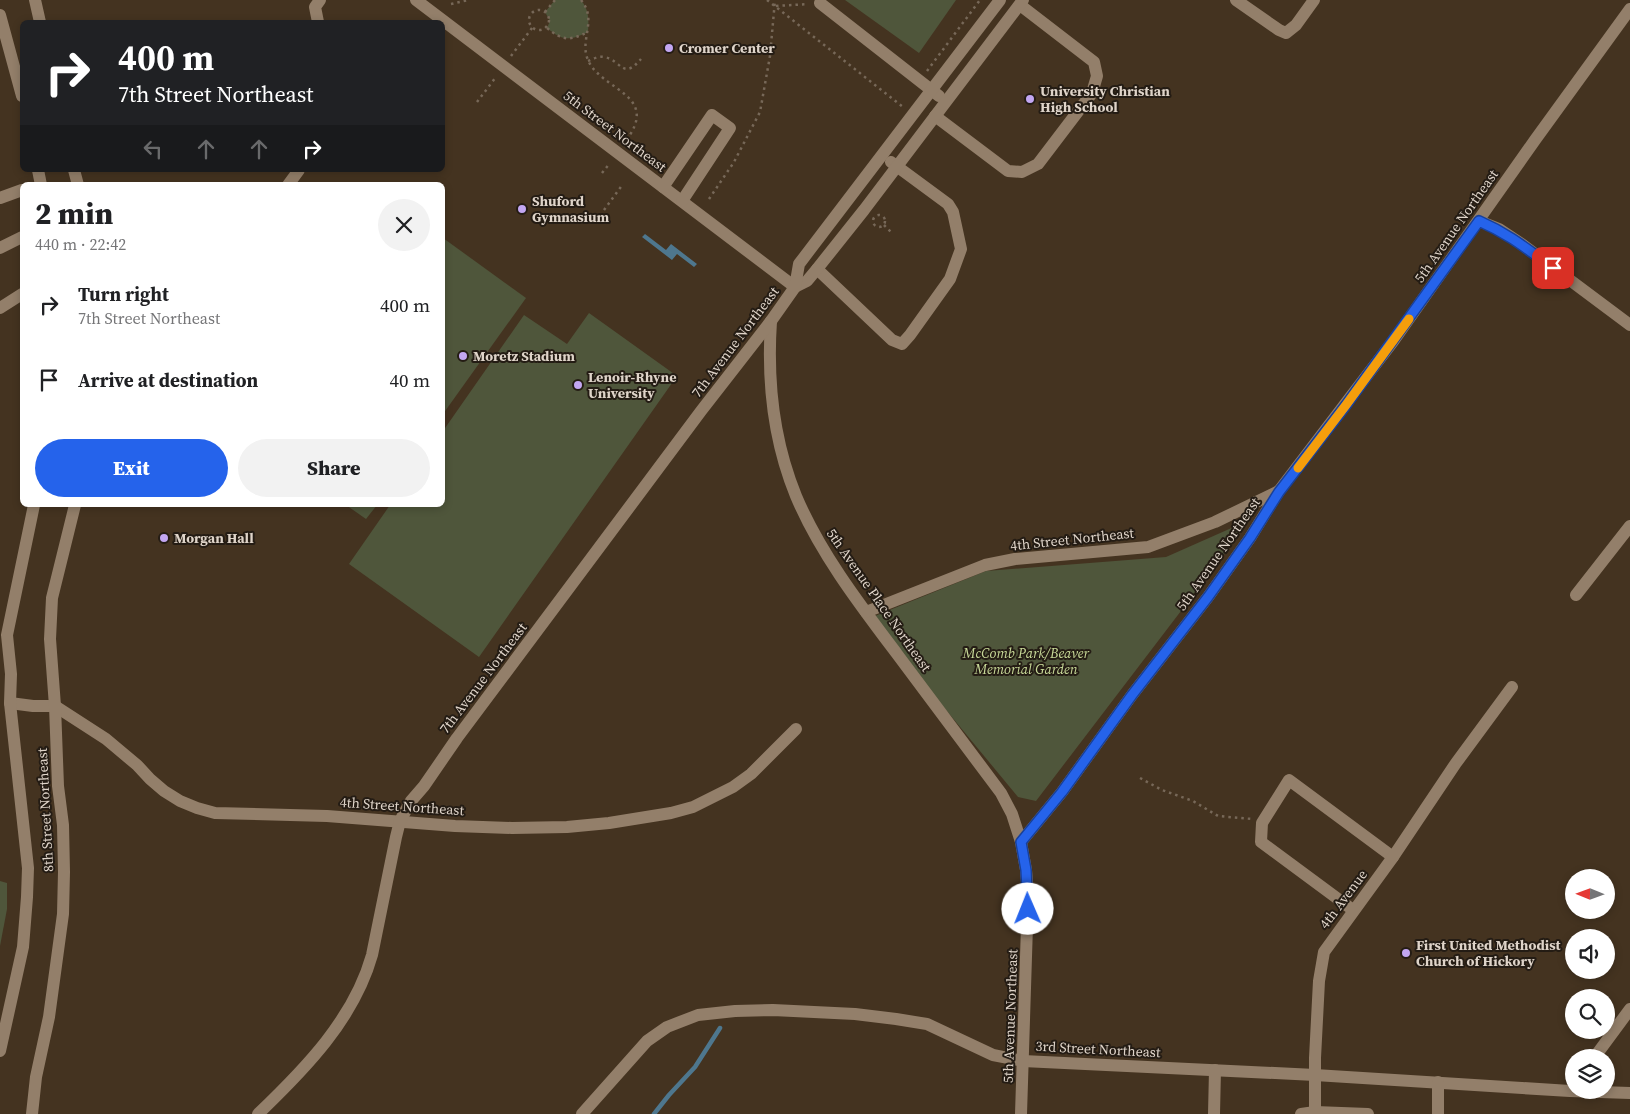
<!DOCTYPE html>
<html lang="en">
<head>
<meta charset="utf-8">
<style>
	body { margin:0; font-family:"Source Serif 4",serif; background:#f2f2f2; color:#202124; height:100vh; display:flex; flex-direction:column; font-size:19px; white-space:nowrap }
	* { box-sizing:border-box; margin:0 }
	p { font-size:16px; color:#757577 }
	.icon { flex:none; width:28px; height:28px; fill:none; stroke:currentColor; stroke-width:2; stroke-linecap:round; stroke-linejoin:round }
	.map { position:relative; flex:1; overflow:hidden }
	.drawer { position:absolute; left:20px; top:182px; width:425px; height:325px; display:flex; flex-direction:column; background:#fff; border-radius:8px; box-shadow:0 2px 8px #0003 }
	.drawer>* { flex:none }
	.hud { position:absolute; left:20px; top:20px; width:425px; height:152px; border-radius:8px; box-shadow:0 2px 8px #0003; background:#202124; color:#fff; overflow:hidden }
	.needle { width:32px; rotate:271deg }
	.fabs { position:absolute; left:1565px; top:869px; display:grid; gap:10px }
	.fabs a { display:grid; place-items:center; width:50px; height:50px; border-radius:50%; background:#fff; box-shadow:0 2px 8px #0003; font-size:25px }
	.pin { position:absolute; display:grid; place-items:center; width:42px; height:42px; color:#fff; margin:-21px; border-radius:10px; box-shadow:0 2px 8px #0006 }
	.me { position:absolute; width:55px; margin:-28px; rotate:359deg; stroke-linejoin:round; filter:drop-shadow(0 0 4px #0008) }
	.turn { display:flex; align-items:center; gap:18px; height:105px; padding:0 15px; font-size:22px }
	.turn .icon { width:65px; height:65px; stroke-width:2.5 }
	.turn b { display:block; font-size:35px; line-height:42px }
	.lanes { display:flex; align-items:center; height:48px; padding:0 15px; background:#0003; justify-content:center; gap:25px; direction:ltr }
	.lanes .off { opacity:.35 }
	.round { display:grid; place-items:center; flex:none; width:52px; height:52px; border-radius:26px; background:#f2f2f2 }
	.overview { display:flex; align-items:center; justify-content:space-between; height:85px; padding:0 15px }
	h1 { font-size:30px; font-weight:800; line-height:38px }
	.cta { display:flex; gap:10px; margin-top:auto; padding:10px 15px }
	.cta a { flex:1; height:58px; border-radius:30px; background:#2563eb; color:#fff; font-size:20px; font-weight:800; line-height:58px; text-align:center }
	.cta a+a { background:#f2f2f2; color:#202124 }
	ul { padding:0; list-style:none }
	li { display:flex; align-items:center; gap:15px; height:75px; padding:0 15px }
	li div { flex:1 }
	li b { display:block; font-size:19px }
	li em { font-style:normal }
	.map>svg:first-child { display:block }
	.green { fill:#4f563b }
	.water { fill:#4e778e }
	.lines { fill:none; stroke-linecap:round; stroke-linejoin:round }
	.stream { stroke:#4e778e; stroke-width:4.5 }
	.path { stroke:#776858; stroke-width:2.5; stroke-dasharray:2.5 4; stroke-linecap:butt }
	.minor { stroke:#937f6a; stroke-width:12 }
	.route-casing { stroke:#184099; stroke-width:12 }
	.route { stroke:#2563eb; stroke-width:9 }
	.slow { stroke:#f59e0b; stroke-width:9 }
	.poi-dot { fill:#c3a7f2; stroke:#241c14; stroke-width:2 }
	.labels { text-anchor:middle; stroke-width:4; stroke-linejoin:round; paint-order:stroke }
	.poi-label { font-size:14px; font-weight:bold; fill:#dfd4c9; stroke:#241c14; text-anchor:start }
	.street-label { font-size:14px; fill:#dfd4c9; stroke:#241c14 }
	.park-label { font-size:14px; font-style:italic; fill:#c8d998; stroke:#241c14 }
</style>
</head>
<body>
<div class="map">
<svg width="1630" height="1114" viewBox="0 0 1630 1114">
	<rect width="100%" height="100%" fill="#443320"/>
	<!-- green -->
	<g class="green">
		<path d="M555,0H581C589,10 589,19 588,32C569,41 563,41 547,28L550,21L545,12Z"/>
		<polygon points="845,0 956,0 919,53"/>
		<polygon points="443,238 526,298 443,414"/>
		<polygon points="589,313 677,376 479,657 349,564 390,505 442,505 443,431 524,315 567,344"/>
		<polygon points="346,505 377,505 366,519"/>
		<polygon points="1236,526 1242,531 1036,801 1018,797 870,618 986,571 1166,557"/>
		<polygon points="0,881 7,883 7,909 0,946"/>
	</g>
	<!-- water -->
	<polygon class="water" points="645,234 666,250 671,244 697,264 694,267 677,254 672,260 642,237"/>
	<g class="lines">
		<!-- stream -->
		<polyline class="stream" points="654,1114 669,1095 695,1067 720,1028"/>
		<!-- path -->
		<g class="path">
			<path d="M581,0C598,20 579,40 588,60C601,91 662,94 625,142"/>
			<polyline points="767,0 903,107"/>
			<polyline points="451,4 468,0"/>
			<polyline points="776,6 808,4"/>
			<circle cx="539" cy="20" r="10"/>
			<polyline points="545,12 555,0"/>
			<path d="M547,28C563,41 569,41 588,32"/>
			<polyline points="511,56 532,28"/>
			<path d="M588,61C593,59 598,56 604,57C622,60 622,81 641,59"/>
			<polyline points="927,71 980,0"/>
			<polyline points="477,102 496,77"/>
			<polyline points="602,173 610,163"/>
			<polyline points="709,199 734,162 760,112 770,56 775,0"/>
			<polyline points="604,210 623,184"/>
			<circle cx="879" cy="221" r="6"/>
			<polyline points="884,225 891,232"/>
			<polyline points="1140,778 1162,790 1193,801 1218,816 1252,819"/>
		</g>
		<!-- minor -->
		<g class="minor">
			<polyline points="35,0 40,22"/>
			<polyline points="416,0 795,287"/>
			<polyline points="1236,0 1279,30 1286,33 1296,25 1314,0"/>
			<polyline points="820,3 939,96"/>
			<polyline points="0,15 22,96"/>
			<polyline points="318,22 315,7 320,0"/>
			<polyline points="935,116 1008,171 1022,172 1038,164 1092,93 1097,76 1094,62 1020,5"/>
			<polyline points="38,170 41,185"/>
			<polyline points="74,170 78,185"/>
			<polyline points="288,185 299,170"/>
			<polyline points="663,187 712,115 730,128 682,201"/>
			<polyline points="0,198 22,190"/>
			<polyline points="1479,221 1499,229 1523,245 1630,325"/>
			<polyline points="0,248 22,237"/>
			<polyline points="817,269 892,340 902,344 910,335 950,279 961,249 953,212 948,204 891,162"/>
			<polyline points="795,287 807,281 817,269 864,210 1023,0"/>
			<polyline points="0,308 22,294"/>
			<path d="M771,321C767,381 773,440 796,496C820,553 860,605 897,654C932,701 967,747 1001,793L1012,814L1021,842"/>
			<polyline points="1576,595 1630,526"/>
			<polyline points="866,612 985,565 1015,559 1148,547 1215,522 1279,491"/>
			<polyline points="10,703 33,706 55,706 106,739 137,765 150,779 164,791 180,801 197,808 215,813 327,816 455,826 512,828 567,827 609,823 671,813 693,807 733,787 751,774 796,729"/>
			<polyline points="1353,910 1261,842 1262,823 1289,780 1393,857"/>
			<polyline points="0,1051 23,947 27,897 28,868 10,703 11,674 7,635 34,505"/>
			<polyline points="1594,1058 1630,1009"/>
			<polyline points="32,1114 36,1077 49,1017 63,914 64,872 63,825 58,786 55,706 50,639 52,598 75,505"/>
			<path d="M258,1114C305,1069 354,1019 372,955L396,837L400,821L411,801L424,786L457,738L701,411L771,321L795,287L799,264L1000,0"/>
			<polyline points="582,1114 647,1041 667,1027 698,1015 735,1011 773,1010 855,1014 896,1019 927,1024 993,1055 1023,1061 1315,1075 1570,1091 1630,1093"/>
			<polyline points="1021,1114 1028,894 1026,870 1021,842 1062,792 1132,695 1208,597 1250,538 1279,491 1394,340 1535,140 1630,9"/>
			<polyline points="1214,1114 1215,1070"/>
			<polyline points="1301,1114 1315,1112 1368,1114"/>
			<polyline points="1315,1114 1315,1058 1319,981 1324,952 1393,857 1456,763 1512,687"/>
			<polyline points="1438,1114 1438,1082"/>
		</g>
	</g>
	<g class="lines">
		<!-- route casing -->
		<g class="route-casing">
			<path id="route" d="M1028,909L1026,870L1021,842L1062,792L1132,695L1208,597L1250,538L1279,492L1346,405L1479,221C1509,234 1527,249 1553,268"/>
		</g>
		<!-- route -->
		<use href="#route" class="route"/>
		<!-- slow -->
		<polyline class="slow" points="1298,468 1346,405 1409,319"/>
	</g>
	<!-- markers -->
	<g class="poi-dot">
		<circle cx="669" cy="48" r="5"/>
		<circle cx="1030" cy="99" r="5"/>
		<circle cx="522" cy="209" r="5"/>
		<circle cx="463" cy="356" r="5"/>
		<circle cx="578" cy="385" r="5"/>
		<circle cx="164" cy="538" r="5"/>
		<circle cx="1406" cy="953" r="5"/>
	</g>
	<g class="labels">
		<!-- poi labels -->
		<g class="poi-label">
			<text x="679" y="53">Cromer Center</text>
			<text x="1040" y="96">University Christian<tspan x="1040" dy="16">High School</tspan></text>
			<text x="532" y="206">Shuford<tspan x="532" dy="16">Gymnasium</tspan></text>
			<text x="473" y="361">Moretz Stadium</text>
			<text x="588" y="382">Lenoir-Rhyne<tspan x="588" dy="16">University</tspan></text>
			<text x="174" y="543">Morgan Hall</text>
			<text x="1416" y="950">First United Methodist<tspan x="1416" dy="16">Church of Hickory</tspan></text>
		</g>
		<!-- street labels -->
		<g class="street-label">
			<text transform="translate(615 131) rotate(37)" y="5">5th Street Northeast</text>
			<text transform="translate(1456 226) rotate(-55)" y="5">5th Avenue Northeast</text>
			<text transform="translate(735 342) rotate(-53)" y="5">7th Avenue Northeast</text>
			<text transform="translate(1072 539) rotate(-6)" y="5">4th Street Northeast</text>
			<text transform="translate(1218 554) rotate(-55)" y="5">5th Avenue Northeast</text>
			<text transform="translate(879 600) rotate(55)" y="5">5th Avenue Place Northeast</text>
			<text transform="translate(483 678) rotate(-53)" y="5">7th Avenue Northeast</text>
			<text transform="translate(402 806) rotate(4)" y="5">4th Street Northeast</text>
			<text transform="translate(45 810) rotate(-93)" y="5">8th Street Northeast</text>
			<text transform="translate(1343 899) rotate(-53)" y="5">4th Avenue</text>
			<text transform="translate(1010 1016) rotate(-88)" y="5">5th Avenue Northeast</text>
			<text transform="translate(1098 1049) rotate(3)" y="5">3rd Street Northeast</text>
		</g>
		<!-- park labels -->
		<g class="park-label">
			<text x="1026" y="658">McComb Park/Beaver<tspan x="1026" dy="16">Memorial Garden</tspan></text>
		</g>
	</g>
</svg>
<div class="fabs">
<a><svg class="needle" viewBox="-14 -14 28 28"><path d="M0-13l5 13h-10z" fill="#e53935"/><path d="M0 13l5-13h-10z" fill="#757577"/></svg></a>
<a><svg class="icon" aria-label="sound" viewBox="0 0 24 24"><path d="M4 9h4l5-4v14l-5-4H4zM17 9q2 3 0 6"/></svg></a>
<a><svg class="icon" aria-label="search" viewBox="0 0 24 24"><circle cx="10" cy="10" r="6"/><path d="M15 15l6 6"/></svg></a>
<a><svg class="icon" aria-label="layers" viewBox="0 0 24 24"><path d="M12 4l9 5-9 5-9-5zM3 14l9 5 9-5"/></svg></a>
</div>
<div class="pin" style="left:1553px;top:268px;background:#d93025"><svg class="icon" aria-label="arrive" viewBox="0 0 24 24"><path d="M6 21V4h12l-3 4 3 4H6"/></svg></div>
<svg class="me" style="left:1028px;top:909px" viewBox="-20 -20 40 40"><circle r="19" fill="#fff"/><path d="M0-13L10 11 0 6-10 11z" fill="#2563eb"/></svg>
<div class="hud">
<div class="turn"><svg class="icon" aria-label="right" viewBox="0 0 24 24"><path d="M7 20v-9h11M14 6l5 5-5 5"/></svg><div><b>400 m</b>7th Street Northeast</div></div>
<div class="lanes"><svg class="icon off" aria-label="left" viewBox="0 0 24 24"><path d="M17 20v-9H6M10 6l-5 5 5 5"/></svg><svg class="icon off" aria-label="ahead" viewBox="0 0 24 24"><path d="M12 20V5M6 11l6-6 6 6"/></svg><svg class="icon off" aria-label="ahead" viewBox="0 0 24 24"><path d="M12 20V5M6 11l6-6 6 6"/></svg><svg class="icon" aria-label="right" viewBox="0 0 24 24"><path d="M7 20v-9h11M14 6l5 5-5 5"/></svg></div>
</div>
<section class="drawer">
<div class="overview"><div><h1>2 min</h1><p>440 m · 22:42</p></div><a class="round"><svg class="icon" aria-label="close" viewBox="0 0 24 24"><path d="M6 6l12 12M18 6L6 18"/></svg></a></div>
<ul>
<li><svg class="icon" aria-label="right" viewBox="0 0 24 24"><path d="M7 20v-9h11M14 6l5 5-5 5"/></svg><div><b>Turn right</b><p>7th Street Northeast</p></div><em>400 m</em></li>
<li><svg class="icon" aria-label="arrive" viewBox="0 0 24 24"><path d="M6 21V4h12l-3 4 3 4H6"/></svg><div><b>Arrive at destination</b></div><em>40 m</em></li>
</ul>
<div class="cta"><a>Exit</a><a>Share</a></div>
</section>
</div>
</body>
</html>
